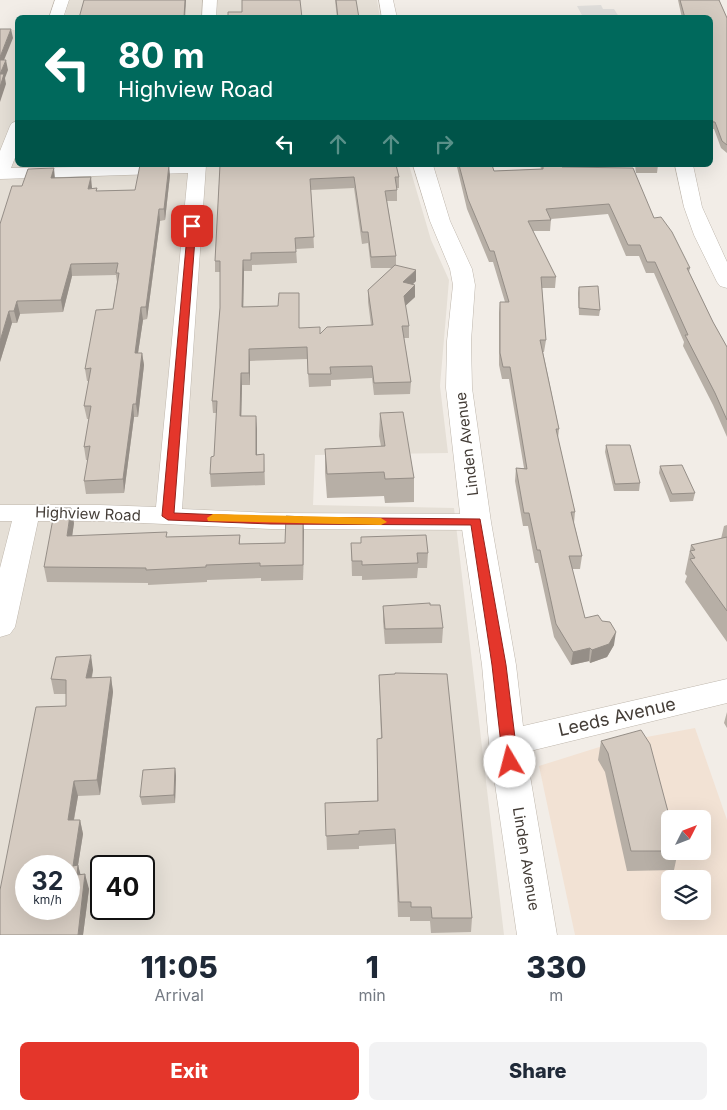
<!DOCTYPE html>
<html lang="en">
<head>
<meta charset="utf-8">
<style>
	body { margin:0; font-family:Inter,sans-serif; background:#f2f2f3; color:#1f2937; height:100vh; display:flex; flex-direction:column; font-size:19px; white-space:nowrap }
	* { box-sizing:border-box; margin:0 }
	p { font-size:16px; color:#747a83 }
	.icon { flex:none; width:28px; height:28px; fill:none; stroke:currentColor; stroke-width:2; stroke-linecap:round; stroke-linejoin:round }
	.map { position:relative; height:935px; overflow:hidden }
	.side { display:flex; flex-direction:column; background:#fff; flex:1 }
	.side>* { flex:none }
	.hud { position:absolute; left:15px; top:15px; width:698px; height:152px; border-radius:8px; box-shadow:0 5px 20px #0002; background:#00695c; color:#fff; overflow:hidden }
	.needle { width:32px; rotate:48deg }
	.controls { position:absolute; left:661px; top:810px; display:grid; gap:10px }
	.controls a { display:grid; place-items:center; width:50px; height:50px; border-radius:8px; background:#fff; box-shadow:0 5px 20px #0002; font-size:25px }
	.speed { position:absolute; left:15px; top:855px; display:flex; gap:10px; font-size:25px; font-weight:700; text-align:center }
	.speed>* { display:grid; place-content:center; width:65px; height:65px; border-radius:50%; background:#fff; box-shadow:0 5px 20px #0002; line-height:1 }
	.speed small { font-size:12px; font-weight:400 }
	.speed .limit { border:2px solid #111; border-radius:8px; background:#fff; color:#111 }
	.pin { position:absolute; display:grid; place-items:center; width:42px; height:42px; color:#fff; margin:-21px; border-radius:10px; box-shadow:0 2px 8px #0006 }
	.me { position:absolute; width:55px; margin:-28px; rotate:352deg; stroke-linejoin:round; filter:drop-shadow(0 0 4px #0008) }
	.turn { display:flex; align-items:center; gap:18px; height:105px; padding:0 20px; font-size:22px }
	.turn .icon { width:65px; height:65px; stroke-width:2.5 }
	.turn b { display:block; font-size:35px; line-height:42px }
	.lanes { display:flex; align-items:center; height:48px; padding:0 20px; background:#0003; justify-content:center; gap:25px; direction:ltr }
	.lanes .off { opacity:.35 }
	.eta { display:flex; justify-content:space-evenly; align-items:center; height:85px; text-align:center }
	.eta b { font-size:30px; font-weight:800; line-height:35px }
	.button { display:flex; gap:10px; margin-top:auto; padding:10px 20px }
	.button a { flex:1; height:58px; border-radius:8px; background:#e4362b; color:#fff; font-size:20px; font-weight:800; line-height:58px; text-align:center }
	.button a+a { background:#f2f2f3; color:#1f2937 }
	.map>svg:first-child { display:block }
	.residential { fill:#e5dfd6; fill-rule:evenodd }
	.commercial { fill:#f2e2d4; fill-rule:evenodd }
	.parking { fill:#e0dedb }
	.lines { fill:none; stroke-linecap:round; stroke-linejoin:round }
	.minor-casing { stroke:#bfb7ad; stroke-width:1 }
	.tertiary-casing { stroke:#bfb7ad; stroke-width:1 }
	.minor { fill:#fff; fill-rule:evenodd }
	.tertiary { fill:#fff; fill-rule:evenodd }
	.wall { fill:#b7afa6; fill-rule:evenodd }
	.shaded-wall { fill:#958e87 }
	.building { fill:#d5cbc1; stroke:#958e87; fill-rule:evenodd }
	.route { fill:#e4362b; stroke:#94231c }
	.slow { fill:#f59e0b }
	.labels { text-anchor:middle; stroke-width:4; stroke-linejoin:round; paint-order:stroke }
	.street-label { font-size:15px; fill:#443d37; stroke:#fff }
	.near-street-label { font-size:18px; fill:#443d37; stroke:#fff }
</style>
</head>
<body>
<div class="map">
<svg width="727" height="935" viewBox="0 0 727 935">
	<rect width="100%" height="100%" fill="#f2ede7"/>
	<!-- residential -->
	<g class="residential">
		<polygon points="69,0 377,0 380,17 64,18"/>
		<path d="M0,30H17L18,165H409L431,240L449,280L440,386L448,453L315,455L313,505L454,508L504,935H0ZM26,866H69V909H26ZM101,866H144V909H101Z"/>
	</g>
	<!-- commercial -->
	<path class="commercial" d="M695,728L727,820V935H575L539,766L609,744ZM670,819H702V851H670ZM670,879H702V911H670Z"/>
	<!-- parking -->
	<polygon class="parking" points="601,5 603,9 614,9 619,17 583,17 577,6"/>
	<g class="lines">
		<!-- minor casing -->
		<g class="minor-casing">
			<g id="minor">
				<polygon points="55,0 69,0 63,18 49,18"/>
				<polygon points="203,0 217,0 216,18 202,18"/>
				<polygon points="18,121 18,150 11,168 206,165 182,509 271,513 476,514 485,516 489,522 485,528 476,530 271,529 100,521 38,521 15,627 10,634 0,637 0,568 12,521 0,521 0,505 100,505 156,507 188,173 0,179 0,151 10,126 12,123"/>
				<polygon points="675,165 693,165 702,207 727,262 727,288 720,286 717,282 694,235 684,207"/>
			</g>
		</g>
		<!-- tertiary casing -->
		<g class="tertiary-casing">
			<g id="tertiary">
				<polygon points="379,0 393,0 397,18 382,18"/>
				<polygon points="413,165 433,165 450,221 472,269 475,285 471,341 472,388 491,522 516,665 523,726 727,679 727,703 526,752 557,935 517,935 489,743 482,665 461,522 446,388 447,341 453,285 450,269 430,221"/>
			</g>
		</g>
		<!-- minor -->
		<use href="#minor" class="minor"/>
		<!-- tertiary -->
		<use href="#tertiary" class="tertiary"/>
	</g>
	<!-- wall -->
	<g class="wall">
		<polygon points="335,0 336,0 359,18 337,18"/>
		<polygon points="678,0 719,0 727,18 727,153 721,148 714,129 712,129 710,121 710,18 682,18"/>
		<polygon points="34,165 59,165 34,166"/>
		<path d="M220,165L399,177V188H397V201H387L396,256V265L416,281L412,285H415V297L405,306L409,326V338H404L411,382L410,394L374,395L372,378L331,380V386L309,387L307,359L250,361V385H242L241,416L257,429V455L264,454L265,485L211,487L210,474L214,456L217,413H213L212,401L220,308V272H215V261ZM354,188L362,244L368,243L371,268H392L368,290V302L371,325L320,333L300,328L243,307L244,271H252V265L297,263L296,249L314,248L311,190Z"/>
		<polygon points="447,165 492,165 494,171 541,169 540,165 562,165 562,167 654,218 690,268 689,272 713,322 727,347 727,437 713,405 683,346 684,342 654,273 646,273 639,256 626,256 608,214 551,219 550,231 533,231 556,277 555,288 542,288 546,340 544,352 543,352 559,429 558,438 575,512 574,523 582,556 580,569 572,569 585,618 614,645 607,657 590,663 589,661 571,665 554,637 538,563 535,563 528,526 523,526 515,481 516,468 524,468 509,379 502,379 499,365 499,313 500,302 505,302 493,262 489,262 467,209 457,167 447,167"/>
		<polygon points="635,165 658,165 657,173 636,173"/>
		<polygon points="170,175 165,220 160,221 147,319 143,320 138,353 142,353 144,365 138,417 134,417 124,493 86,494 84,481 88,460 86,460 84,447 89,419 87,419 84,406 89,381 87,381 85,369 113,309 117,282 116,275 72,276 63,312 20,314 17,323 12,323 0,362 22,186 55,178 92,188 97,188 97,191 135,190"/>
		<polygon points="579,287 600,310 599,316 579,315 578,293"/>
		<polygon points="380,413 414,478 414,502 385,503 384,496 327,498 325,472 325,449 381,446 379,436"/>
		<polygon points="606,445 640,483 639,491 614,491 605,452"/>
		<polygon points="660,466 695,493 693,501 670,502 659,473"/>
		<polygon points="303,517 303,580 261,581 261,578 207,580 207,582 148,585 148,583 47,582 44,567 74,523 72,536 167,537 240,535 240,544 285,543"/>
		<polygon points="727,525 727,642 685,582 687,576 685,574 691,545 721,539 724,526"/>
		<polygon points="351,543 428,553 427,568 418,568 417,578 362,580 362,576 352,576"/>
		<polygon points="430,605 443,628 442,643 385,644 383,621 383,606"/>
		<polygon points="93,670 92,678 111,677 113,692 100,795 78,796 74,820 80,820 83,834 78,865 80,874 89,889 83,935 0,935 66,706 66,694 54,694 51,679"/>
		<polygon points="379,675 472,918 471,932 431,933 430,921 410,921 410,917 398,917 395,844 359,846 359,849 327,850 325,803 377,801 377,739 381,738"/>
		<polygon points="727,712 727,728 724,723"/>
		<polygon points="601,741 670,819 670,851 678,851 674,870 627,871 605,772 598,760"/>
		<polygon points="175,768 176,776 175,803 142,805 140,797"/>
	</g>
	<!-- shaded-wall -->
	<g class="shaded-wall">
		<polygon points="185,0 186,0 185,18 184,18"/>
		<polygon points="11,29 13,38 0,70 0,57"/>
		<polygon points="6,60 8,70 5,78 6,84 0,102 0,74"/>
		<polygon points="169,165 170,175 165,220 164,209"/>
		<polygon points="54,168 55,179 51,178"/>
		<polygon points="91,177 92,188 88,189"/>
		<polygon points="159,209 160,221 147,319 146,307"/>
		<polygon points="243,260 244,271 243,319 242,307"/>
		<polygon points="71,264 72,276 63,312 61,300"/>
		<polygon points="416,270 416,281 403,294 403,282"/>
		<polygon points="415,285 415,297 403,308 404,296"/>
		<polygon points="17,301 20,314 17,323 14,311"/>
		<polygon points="141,307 143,320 136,366 135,353"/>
		<polygon points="9,311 12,323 0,362 0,341"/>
		<polygon points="249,349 250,361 250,385 249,373"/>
		<polygon points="142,353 144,365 138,417 136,404"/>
		<polygon points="241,373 242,385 241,429 240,416"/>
		<polygon points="133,404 134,417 124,493 123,479"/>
		<polygon points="256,416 257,429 257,468 256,455"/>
		<polygon points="71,508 74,523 70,551 67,536"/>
		<polygon points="303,517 304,531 303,580"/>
		<polygon points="616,632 614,645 607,657 590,663 592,650"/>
		<polygon points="590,648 589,661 571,665 573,652"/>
		<polygon points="91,655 93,670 88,693 86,678"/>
		<polygon points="111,677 113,692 100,795 97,780"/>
		<polygon points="175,768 176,776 175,803 174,795"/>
		<polygon points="74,781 78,796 71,835 68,820"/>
		<polygon points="80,820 83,834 78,865 82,880 80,889 73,866"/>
		<polygon points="85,874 89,889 83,935 78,935"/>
	</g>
	<!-- building -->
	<g class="building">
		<polygon points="84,0 185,0 184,18 79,18"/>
		<polygon points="242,0 300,0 302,18 228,18 228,12 242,12"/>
		<polygon points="336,0 356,0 359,18 338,18"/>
		<polygon points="680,0 719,0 727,18 727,145 722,141 715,122 713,122 710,110 710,18 685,18"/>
		<polygon points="0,29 11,29 0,57"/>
		<polygon points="0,60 6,60 0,74 4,74 0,87"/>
		<polygon points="140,165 169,165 164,209 159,209 146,307 141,307 135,353 142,353 136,404 133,404 123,479 84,481 90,446 84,447 91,406 84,406 91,368 85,369 96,310 113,309 119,273 116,273 118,263 71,264 61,300 17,301 14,311 9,311 0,341 0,224 12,186 22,186 28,169 54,168 51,178 91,177 88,189 97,188 96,191 135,190"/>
		<polygon points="220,165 396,165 399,177 395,177 397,190 385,191 396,256 371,257 368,232 362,232 354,177 310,179 314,237 295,238 296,252 251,253 251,260 243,260 242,307 278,306 279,293 299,293 299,328 320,327 320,334 327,327 373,325 368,290 395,265 416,270 403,282 415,285 404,296 409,326 402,326 411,382 374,383 372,366 330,367 331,374 308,374 307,347 249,349 249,373 241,373 240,416 256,416 256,455 264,454 264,472 210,474 211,457 214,456 217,401 212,401 220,308 220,261 215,261"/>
		<polygon points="459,165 492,165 494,171 543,169 543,165 562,165 562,167 633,168 654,218 661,217 672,232 690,268 687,268 713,322 727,347 727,420 715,393 685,335 688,335 655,262 647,262 640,245 628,245 609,204 546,209 551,220 528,221 556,277 541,277 546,340 540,340 559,429 556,429 575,512 571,512 582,556 569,556 585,618 598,615 602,621 610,622 616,632 609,644 592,650 590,648 573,652 556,624 540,550 537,550 529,513 524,513 516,468 527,469 510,367 503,367 500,353 500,302 509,302 494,251 490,251 468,199"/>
		<polygon points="598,286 600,310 579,308 579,287"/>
		<polygon points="403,412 414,478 385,479 384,472 327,474 325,449 385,446 380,413"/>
		<polygon points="606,445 630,445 640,483 615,484"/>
		<polygon points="682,465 695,493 672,494 660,466"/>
		<polygon points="55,508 71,508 67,536 167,532 166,537 240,535 239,544 285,543 286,516 303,517 303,565 260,566 260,563 206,565 206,567 146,570 146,568 44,567"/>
		<polygon points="426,535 428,553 417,553 418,563 362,565 362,561 352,561 351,543 361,543 361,537"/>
		<polygon points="727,537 727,611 690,559 695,558 690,551 695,550 691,545"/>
		<polygon points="430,603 430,605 440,605 443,628 385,629 383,606"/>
		<path d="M91,655L86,678L111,677L97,780L74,781L68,820H80L73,866L78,865L77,875L85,874L78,935H0V890L36,707L66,706V680L51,679L56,657ZM26,866H69V909H26Z"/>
		<polygon points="395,673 447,674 472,918 432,918 431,907 411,907 411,902 399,902 395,829 359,831 359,834 326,836 325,803 378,801 377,739 382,738 379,675 395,674"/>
		<polygon points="641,730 650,744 670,819 670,851 631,851 608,753 601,741"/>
		<polygon points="175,768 174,795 140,797 143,770"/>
	</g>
	<!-- route -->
	<polygon class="route" points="188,224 196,226 174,513 271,517 480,519 506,665 518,762 515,766 510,768 505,766 503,762 492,665 471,525 271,524 168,520 162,516"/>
	<!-- slow -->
	<polygon class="slow" points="213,514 381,518 387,522 381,525 208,521 207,518"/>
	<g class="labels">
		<!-- street labels -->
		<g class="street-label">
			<text transform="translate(467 444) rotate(-97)" y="5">Linden Avenue</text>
			<text transform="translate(88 514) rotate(2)" y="5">Highview Road</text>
			<text transform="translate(526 859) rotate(81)" y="5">Linden Avenue</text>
		</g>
		<!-- near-street labels -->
		<g class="near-street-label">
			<text transform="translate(617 717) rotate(-13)" y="6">Leeds Avenue</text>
		</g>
	</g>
</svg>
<div class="controls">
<a><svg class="needle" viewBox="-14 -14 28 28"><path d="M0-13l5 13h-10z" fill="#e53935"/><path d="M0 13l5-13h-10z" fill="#747a83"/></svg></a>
<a><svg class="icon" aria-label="layers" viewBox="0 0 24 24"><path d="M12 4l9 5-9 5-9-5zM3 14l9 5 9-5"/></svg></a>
</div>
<div class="speed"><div>32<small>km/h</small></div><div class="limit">40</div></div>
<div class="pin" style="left:192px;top:226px;background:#d93025"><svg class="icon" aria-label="arrive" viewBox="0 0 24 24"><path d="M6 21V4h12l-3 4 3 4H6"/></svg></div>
<svg class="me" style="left:510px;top:762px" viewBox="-20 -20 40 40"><circle r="19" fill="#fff"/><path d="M0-13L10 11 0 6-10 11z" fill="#e4362b"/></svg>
<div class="hud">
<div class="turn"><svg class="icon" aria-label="left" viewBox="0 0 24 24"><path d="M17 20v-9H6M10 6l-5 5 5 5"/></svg><div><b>80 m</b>Highview Road</div></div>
<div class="lanes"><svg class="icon" aria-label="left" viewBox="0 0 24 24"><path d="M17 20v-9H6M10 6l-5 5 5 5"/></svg><svg class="icon off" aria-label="ahead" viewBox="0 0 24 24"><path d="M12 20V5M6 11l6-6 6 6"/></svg><svg class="icon off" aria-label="ahead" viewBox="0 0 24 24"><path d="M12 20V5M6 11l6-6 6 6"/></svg><svg class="icon off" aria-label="right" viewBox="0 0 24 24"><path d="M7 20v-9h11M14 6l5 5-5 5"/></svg></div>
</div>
</div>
<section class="side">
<div class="eta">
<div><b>11:05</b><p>Arrival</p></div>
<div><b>1</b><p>min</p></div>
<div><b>330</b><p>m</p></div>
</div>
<div class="button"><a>Exit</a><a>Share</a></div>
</section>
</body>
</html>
